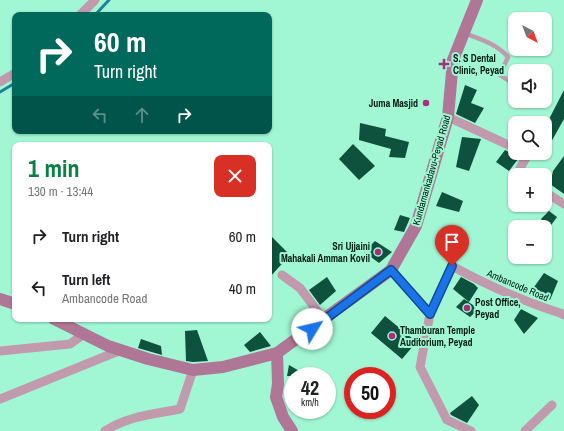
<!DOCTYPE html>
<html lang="en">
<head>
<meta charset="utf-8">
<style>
	body { margin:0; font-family:"Archivo Narrow",sans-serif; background:#f2f2f2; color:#202124; height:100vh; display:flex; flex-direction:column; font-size:15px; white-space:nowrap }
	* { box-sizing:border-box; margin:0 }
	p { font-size:13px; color:#757577 }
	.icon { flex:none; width:22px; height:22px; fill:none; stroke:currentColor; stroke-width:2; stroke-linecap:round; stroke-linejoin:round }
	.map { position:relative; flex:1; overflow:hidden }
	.drawer { position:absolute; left:12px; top:142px; width:260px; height:180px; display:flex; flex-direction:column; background:#fff; border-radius:8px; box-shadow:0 1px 3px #0004 }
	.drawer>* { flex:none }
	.banner { position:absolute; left:12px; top:12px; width:260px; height:122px; border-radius:8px; box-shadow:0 1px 3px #0004; background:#00695c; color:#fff; overflow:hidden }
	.needle { width:26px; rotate:139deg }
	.tools { position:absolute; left:508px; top:12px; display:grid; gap:8px }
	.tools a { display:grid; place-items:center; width:44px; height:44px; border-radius:8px; background:#fff; box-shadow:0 1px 3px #0004; font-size:20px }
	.speed { position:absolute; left:284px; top:367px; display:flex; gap:8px; font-size:20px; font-weight:700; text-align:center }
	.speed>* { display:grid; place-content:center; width:52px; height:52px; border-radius:50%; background:#fff; box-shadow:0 1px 3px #0004; line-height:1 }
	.speed small { font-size:10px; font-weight:400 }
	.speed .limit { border:6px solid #d22; background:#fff; color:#111 }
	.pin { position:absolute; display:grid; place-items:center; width:34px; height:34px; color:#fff; margin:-41px -17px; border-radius:50% 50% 50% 0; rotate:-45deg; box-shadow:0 0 4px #0007 }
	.pin .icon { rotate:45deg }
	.me { position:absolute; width:44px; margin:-22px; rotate:54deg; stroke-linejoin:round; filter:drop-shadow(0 0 3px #0008) }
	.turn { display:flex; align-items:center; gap:14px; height:84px; padding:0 16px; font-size:18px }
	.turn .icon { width:52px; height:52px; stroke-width:2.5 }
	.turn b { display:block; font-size:28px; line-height:34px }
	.lanes { display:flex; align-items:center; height:38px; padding:0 16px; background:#0003; justify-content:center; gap:20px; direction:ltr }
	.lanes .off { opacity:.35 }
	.round { display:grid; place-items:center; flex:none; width:42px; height:42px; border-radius:8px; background:#f2f2f2 }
	.overview { display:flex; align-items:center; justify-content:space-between; height:68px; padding:0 16px }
	h1 { font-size:24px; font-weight:700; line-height:30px; color:#0b8043 }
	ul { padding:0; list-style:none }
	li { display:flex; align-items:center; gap:12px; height:52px; padding:0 16px }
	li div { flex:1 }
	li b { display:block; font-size:15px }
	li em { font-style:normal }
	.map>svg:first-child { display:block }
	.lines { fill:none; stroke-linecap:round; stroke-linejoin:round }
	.stream { stroke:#1e809c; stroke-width:3 }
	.building { fill:#0e513c }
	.service { stroke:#c29aae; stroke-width:4.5 }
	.minor { stroke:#c29aae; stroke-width:9 }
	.secondary { stroke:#b07695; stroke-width:12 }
	.route-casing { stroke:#114b97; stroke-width:10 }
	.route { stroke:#1a73e8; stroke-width:7 }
	.poi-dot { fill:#ab2c7c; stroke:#a1f7d4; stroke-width:1.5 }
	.labels { text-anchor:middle; stroke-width:4; stroke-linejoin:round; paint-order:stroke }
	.poi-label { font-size:10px; font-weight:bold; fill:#011b11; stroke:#a1f7d4; text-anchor:start }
	.street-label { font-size:10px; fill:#011b11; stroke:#a1f7d4 }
</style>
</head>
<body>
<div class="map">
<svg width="564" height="431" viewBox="0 0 564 431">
	<rect width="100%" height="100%" fill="#a1f7d4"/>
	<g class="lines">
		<!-- stream -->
		<g class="stream">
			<polyline points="95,15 109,0"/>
			<polyline points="0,92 15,83"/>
		</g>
	</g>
	<!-- building -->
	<g class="building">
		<polygon points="465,85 477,90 471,103 484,108 475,123 456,114"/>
		<polygon points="564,90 564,119 545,153 545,127"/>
		<polygon points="360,123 386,129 385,136 409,142 405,158 389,157 391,149 359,140"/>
		<polygon points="462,137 481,139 469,171 456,167"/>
		<polygon points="353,144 375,166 359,180 339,159"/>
		<polygon points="505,150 513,154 520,153 521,155 509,171 496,162"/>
		<polygon points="564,156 564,194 550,184 553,171"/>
		<polygon points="442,192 463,201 459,212 436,206"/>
		<polygon points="549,211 557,217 549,228 541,219"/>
		<polygon points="400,215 410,218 404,232 394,230"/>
		<polygon points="269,234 290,255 269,278"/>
		<polygon points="375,241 392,252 379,263 364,252"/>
		<polygon points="544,273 558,281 550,300 532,290"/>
		<polygon points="327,277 336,291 320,305 309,290"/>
		<polygon points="461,277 474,284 478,288 469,302 453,289"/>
		<polygon points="464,299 479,309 470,317 456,307"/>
		<polygon points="521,309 538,318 524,334 514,320"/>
		<polygon points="385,316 413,339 410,343 414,345 402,359 371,333"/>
		<polygon points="197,330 208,361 193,362 186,361 185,331"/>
		<polygon points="260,332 271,346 250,352 244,345"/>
		<polygon points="141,339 161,346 162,355 138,348"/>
		<polygon points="289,365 308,376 287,376"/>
		<polygon points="472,396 479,405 467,423 451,415 450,413"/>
	</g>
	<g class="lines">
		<!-- service -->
		<g class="service">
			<path d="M464,33C480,39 497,44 508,57L500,75L515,85"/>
			<polyline points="538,101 542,103"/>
		</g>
		<!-- minor -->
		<g class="minor">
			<polyline points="80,15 95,0"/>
			<polyline points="0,82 15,73"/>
			<polyline points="448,117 515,148"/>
			<polyline points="519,175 517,174 528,154 526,153"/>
			<polyline points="545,192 564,204"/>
			<polyline points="391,270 430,314 420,367 447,420 471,431"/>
			<polyline points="282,275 300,288 324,320"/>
			<path d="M430,314L452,266C487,285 522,301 560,313L564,315"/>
			<polyline points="0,351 70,344 84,334"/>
			<polyline points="0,399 121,350"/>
			<path d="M105,431C127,416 155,414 180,409L193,370"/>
			<polyline points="525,431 552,405"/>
		</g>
		<!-- secondary -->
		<g class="secondary">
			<polyline points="0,299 15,304"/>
			<polyline points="54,319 108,346 148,359 193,370 223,367 277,353 391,270 416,226 448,117 453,60 477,0"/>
			<polyline points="277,353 278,384 276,397 283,417 292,431"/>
		</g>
	</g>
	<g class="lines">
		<!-- route casing -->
		<g class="route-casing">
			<polyline id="route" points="312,329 391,270 430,314 452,266"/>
		</g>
		<!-- route -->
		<use href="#route" class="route"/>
	</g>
	<!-- markers -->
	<g class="poi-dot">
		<path d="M442 58h4v4h4v4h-4v4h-4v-4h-4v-4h4z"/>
		<circle cx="426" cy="103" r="4"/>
		<circle cx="378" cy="252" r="4"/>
		<circle cx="467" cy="308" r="4"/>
		<circle cx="392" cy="336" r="4"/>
	</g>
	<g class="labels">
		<!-- poi labels -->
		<g class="poi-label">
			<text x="453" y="62">S. S Dental<tspan x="453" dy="12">Clinic, Peyad</tspan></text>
			<text x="418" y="107" text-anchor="end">Juma Masjid</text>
			<text x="370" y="250" text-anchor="end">Sri Ujjaini<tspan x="370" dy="12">Mahakali Amman Kovil</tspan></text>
			<text x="475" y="306">Post Office,<tspan x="475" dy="12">Peyad</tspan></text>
			<text x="400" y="334">Thamburan Temple<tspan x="400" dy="12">Auditorium, Peyad</tspan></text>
		</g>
		<!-- street labels -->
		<g class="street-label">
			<text transform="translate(431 170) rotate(-74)" y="4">Kundamankadavu-Peyad Road</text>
			<text transform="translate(518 285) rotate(23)" y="4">Ambancode Road</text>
		</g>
	</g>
</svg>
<div class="tools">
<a><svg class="needle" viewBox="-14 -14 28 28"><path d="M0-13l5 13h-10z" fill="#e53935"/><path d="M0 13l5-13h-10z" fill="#757577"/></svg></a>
<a><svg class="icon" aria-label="sound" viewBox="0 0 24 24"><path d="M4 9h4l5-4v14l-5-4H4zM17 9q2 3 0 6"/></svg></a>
<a><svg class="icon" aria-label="search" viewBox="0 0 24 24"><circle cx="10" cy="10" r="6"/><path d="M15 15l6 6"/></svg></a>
<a>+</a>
<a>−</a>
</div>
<div class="speed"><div>42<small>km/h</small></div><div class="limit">50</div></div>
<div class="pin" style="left:452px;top:266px;background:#d93025"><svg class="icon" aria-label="arrive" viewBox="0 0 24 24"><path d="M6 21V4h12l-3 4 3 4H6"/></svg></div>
<svg class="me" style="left:312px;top:329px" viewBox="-20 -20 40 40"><circle r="19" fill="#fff"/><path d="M0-13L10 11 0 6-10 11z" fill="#1a73e8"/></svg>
<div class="banner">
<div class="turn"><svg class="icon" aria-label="right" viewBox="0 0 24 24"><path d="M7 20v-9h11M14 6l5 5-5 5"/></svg><div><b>60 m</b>Turn right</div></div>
<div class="lanes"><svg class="icon off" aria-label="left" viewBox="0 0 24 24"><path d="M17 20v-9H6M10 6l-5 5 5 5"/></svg><svg class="icon off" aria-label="ahead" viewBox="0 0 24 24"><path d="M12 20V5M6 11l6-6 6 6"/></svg><svg class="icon" aria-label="right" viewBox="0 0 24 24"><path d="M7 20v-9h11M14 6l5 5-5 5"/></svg></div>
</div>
<section class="drawer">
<div class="overview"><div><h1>1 min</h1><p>130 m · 13:44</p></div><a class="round" style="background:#d93025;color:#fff"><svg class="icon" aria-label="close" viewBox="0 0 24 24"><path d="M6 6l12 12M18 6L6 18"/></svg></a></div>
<ul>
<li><svg class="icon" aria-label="right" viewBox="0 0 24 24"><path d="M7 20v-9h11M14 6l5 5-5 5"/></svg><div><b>Turn right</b></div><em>60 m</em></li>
<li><svg class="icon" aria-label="left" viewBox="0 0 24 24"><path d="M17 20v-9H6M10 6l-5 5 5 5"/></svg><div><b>Turn left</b><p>Ambancode Road</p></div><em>40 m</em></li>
</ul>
</section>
</div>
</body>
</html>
